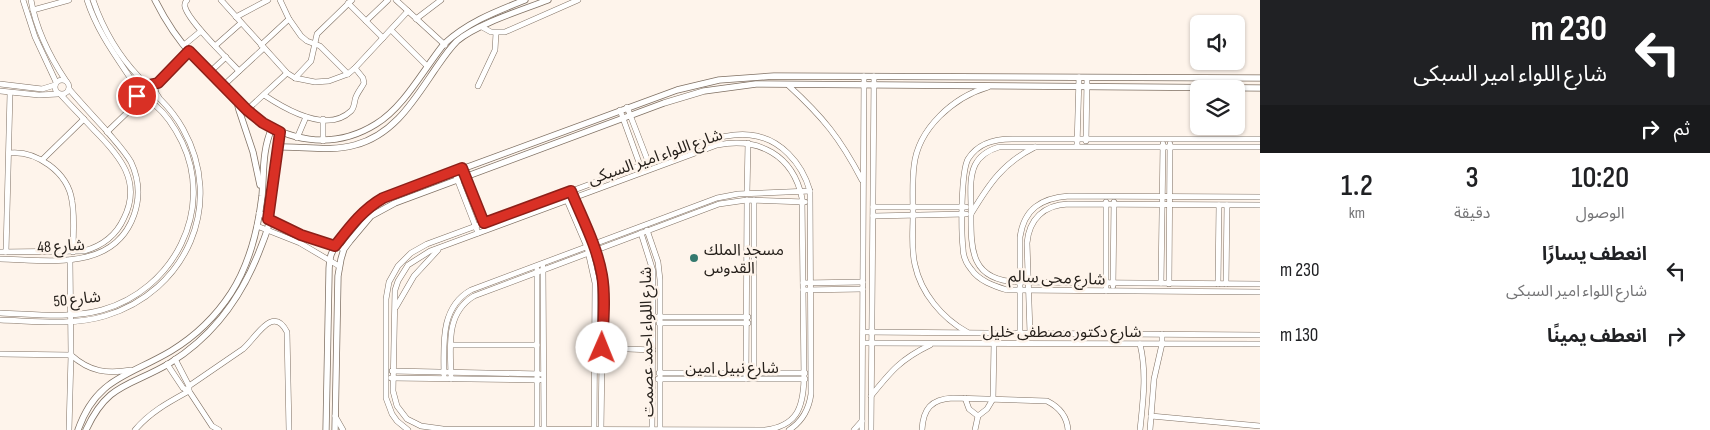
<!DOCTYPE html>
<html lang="ar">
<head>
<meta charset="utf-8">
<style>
	body { margin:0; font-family:"Sofia Sans Condensed","Noto Sans Arabic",sans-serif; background:#f6f6f6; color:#202124; direction:rtl; height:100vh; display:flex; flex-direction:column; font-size:19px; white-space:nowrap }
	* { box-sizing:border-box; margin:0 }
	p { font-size:16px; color:#757577 }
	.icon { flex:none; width:28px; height:28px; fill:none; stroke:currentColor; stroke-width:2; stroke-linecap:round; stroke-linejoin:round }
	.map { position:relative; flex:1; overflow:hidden; direction:ltr }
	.sheet { display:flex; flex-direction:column; background:#fff; width:450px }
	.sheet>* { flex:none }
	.top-card { background:#202124; color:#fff; overflow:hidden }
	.buttons { position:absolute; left:1190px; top:15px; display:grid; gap:10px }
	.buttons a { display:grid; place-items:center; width:55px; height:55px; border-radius:8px; background:#fff; box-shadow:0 1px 4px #0004; font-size:25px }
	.pin { position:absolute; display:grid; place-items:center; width:42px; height:42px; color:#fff; margin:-21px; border:2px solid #fff; border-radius:50%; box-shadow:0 1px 5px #0007 }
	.me { position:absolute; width:55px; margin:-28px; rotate:1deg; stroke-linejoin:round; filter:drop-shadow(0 0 4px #0008) }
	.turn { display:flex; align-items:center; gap:18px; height:105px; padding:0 20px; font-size:22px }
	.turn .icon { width:65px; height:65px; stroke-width:2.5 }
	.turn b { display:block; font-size:35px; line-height:42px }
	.then { display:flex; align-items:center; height:48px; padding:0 20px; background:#0003; gap:10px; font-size:19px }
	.eta { display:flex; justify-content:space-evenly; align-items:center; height:85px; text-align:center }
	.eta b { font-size:30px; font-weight:600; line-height:35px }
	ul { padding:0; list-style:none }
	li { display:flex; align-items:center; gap:15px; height:65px; padding:0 20px }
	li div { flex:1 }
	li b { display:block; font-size:19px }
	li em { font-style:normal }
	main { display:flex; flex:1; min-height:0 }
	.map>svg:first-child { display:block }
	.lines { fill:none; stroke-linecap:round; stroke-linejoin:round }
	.minor-casing { stroke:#7f7063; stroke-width:6 }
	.tertiary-casing { stroke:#7f7063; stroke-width:7 }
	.minor { stroke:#fff; stroke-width:5 }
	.tertiary { stroke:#fff; stroke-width:5.5 }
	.route-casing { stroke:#8d1f18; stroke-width:12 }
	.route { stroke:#d93025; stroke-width:9 }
	.poi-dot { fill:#34796e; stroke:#fef4eb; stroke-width:2 }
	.labels { text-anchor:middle; stroke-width:5; stroke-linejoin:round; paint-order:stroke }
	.street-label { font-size:16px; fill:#26201b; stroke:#fef4eb }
	.poi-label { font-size:16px; fill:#26201b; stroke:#fef4eb; text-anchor:start }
</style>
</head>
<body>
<main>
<section class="sheet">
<div class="top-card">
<div class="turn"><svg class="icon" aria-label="left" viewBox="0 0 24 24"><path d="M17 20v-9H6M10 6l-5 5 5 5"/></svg><div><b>230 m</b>شارع اللواء امير السبكى</div></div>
<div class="then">ثم<svg class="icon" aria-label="right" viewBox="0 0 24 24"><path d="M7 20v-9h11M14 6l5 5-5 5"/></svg></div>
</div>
<div class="eta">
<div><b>10:20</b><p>الوصول</p></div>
<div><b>3</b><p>دقيقة</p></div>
<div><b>1.2</b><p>km</p></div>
</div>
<ul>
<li><svg class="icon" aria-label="left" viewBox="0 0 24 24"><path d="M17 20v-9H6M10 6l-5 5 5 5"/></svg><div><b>انعطف يسارًا</b><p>شارع اللواء امير السبكى</p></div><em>230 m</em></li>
<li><svg class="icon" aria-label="right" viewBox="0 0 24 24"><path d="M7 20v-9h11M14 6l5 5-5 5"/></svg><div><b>انعطف يمينًا</b></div><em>130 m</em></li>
</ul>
</section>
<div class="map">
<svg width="1260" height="430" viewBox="0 0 1260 430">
	<rect width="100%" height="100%" fill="#fef4eb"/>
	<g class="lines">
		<!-- minor casing -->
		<g class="minor-casing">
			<g id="minor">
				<polyline points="23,0 35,37 56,82"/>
				<path d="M31,0C36,29 50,57 66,81"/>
				<path d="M187,0C185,3 184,3 185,7C189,22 227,58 239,71"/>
				<polyline points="221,0 287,73 295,78 315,82 329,81 348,74 355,68 408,11"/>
				<polyline points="280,0 289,19 301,36 307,41 320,46 348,74"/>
				<polyline points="396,0 445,45"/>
				<polyline points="348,3 383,38"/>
				<polyline points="33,10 69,0"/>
				<polyline points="236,17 268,0"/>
				<polyline points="416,19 441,0"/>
				<polyline points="366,21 388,0"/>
				<polyline points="482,27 491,32 505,32 578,0"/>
				<polyline points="391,30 427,66"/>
				<polyline points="184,45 201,31"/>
				<polyline points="261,45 289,19"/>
				<polyline points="215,46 241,23"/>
				<polyline points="210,72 226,57"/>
				<polyline points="295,78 311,61 317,34 352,0"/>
				<circle cx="62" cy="87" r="7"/>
				<polyline points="0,84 42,89 55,85"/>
				<polyline points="224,85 264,48"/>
				<path d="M788,85C823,117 840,138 862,180"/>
				<polyline points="478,86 495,50 496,33"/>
				<polyline points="0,91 39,95 58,94"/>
				<path d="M264,95C285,109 327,134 351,111C354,108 354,105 355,100C356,94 361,89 364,83L363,78L355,68"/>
				<path d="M136,104C137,91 145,83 158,83"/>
				<polyline points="627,107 649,164"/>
				<polyline points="247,110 287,73"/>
				<polyline points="620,110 641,168"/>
				<polyline points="107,132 136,104 143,103 150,99 155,92 158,83 189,51"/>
				<polyline points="297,138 306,117"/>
				<path d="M1260,139H1012C994,139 978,143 968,159C961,172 961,230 963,248C963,255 966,263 971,269C979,281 994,286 1007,290L1260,292"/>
				<polyline points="323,141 323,119"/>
				<polyline points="1086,141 1087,78"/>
				<polyline points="1077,146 1079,77"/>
				<path d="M1260,147H999C989,150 980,155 975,165C969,178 971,194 971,207C971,247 968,281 1019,282L1260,284"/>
				<path d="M9,153C36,150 68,172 72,201C75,217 73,235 73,252"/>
				<polyline points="42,160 84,119"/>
				<polyline points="462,169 485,225"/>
				<polyline points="454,171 478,233"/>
				<polyline points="747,193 748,143"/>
				<polyline points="573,196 595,252 603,283 601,430"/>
				<polyline points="566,198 587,247 595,283 594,430"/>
				<polyline points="873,207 966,207"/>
				<polyline points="259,213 301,235 344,249"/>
				<path d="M971,214C989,184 1003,163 1035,147"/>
				<polyline points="873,216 966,214"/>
				<polyline points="257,226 300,243 339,266"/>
				<polyline points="647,230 658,262 660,280 660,430"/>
				<polyline points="641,233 653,271 652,430"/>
				<path d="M0,252L84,251C102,246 116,236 124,218C142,182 120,156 95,131C84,119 72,107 61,95"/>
				<polyline points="6,252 10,93"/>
				<path d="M0,259C48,260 114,272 134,215C140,198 139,179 131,162C124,150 114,140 105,129C93,116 81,103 69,89"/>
				<polyline points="543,267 544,429"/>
				<polyline points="537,269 537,429"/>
				<polyline points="803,283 863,282"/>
				<polyline points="1161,283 1163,144"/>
				<polyline points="1169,284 1170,144"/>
				<polyline points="1218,284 1219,205"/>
				<polyline points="1226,284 1227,205"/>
				<polyline points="1113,286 1114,202"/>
				<polyline points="803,290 863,289"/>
				<polyline points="1106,291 1106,202"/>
				<polyline points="396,307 414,276 438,250"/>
				<path d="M0,313C33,314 69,319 102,310C173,290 215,211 182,142C176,130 167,115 156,106C152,103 146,102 143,98C138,93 137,87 133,82C115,55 97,31 87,0"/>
				<polyline points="657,317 748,317"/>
				<path d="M0,320C34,321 72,326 105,316C187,291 225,204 183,129C177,118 169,108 160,99C157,95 155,90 151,87C147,83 143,81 139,77C118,55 103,29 93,0"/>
				<polyline points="659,323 748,323"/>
				<polyline points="863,332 1260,335"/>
				<path d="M967,332C942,318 921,293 915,265C911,249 913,231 913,215C913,199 912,182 914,166C918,128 954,97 988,87"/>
				<path d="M1020,333V237C1024,209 1041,198 1069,196L1260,197"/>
				<path d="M1030,333L1027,243C1029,219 1044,205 1068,204L1260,205"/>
				<polyline points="863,343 1260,344"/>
				<path d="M1140,344C1147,373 1143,401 1140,430"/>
				<polyline points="451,345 537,345"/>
				<polyline points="603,348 653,350"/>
				<path d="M0,354L71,355C90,372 107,374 131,370"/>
				<polyline points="175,359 189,386"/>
				<path d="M167,364L183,388L189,391V386L243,349C256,338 273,304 287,332L289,430"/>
				<polyline points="392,371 541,374"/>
				<polyline points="659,373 805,373"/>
				<polyline points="391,378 540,380"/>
				<path d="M444,378C444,346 439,308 471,290L717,198L738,194L810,191"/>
				<path d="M451,379C451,349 444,314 474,296L719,204L747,200L805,202"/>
				<polyline points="658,379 805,379"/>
				<polyline points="746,379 747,200"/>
				<polyline points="754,379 754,200"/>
				<path d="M871,396C891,371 901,359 930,345"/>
				<polyline points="965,398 969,409 978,416"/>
				<polyline points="335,416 343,430"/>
				<polyline points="1151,416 1260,426"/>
				<polyline points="69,430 71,355 70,260"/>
				<path d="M135,430C150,412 169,402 189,391L212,426L219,430"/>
				<path d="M408,430L397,421L392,414L386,398V299L389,282L398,266L411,253L427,244C496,219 565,193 634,168C665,156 717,131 750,135C780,138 802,163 810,191L811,394C809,409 803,421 789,430"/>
				<path d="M764,430L443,429L421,426L407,419L397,406L393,391L395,290L398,281L408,265L430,251L717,145C759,137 793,155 802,198L804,379C803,408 797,426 765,430"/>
				<polyline points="854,430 862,421"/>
				<polyline points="862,430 864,76"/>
				<polyline points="871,430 874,76"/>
				<path d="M922,430C923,409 931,399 953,398L1047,401C1059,407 1067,416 1068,430"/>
				<polyline points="975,430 978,416 987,409 993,399 994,343"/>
				<polyline points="1150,430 1154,379 1162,344 1162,334"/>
			</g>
		</g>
		<!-- tertiary casing -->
		<g class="tertiary-casing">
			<g id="tertiary">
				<path d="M155,0C165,20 178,40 193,56C201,64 210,71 218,79C228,89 237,100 247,110C283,142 333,151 376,124C404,107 423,70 444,44C468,22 495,12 525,0"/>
				<polyline points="240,103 238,106 239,110 253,152 260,185"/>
				<path d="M279,147C304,146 330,152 355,145C393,135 413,102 434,71C441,61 448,50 457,41C477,24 522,10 548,0"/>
				<path d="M78,430C96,378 129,376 171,351C194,337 216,316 231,293C249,265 258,229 262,196C264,173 262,150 272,128"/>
				<path d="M86,430C108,382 130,387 170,363C212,337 241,298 259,252C262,244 266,235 268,227C271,211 271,194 273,177C275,162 279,148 280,132"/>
				<path d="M326,430L329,274C329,268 329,261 331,255C339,230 371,203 394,194L677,90L719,80L774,76L1260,78"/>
				<polyline points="335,430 338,276 341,259 344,249 350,241 371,216 395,203 664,103 704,91 756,84 1260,88"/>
			</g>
		</g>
		<!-- minor -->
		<use href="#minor" class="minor"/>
		<!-- tertiary -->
		<use href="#tertiary" class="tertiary"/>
	</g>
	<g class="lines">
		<!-- route casing -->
		<g class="route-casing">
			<path id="route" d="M137,96L144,86L158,83L189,51L247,110L263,123L280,132L268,219L301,235L335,246C349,228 362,210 383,198L462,168L484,223L571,191C582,218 597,246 602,275C606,298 603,324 602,348"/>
		</g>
		<!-- route -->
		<use href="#route" class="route"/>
	</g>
	<!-- markers -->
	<circle class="poi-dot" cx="694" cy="258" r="5"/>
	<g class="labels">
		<!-- street labels -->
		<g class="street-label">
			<text transform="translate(655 156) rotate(-19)" y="6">شارع اللواء امير السبكى</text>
			<text transform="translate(61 245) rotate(-3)" y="6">شارع 48</text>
			<text transform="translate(1057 277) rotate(2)" y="6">شارع محى سالم</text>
			<text transform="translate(77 298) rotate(-6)" y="6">شارع 50</text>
			<text x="1062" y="337">شارع دكتور مصطفى خليل</text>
			<text transform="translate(646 342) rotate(-91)" y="6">شارع اللواء احمد عصمت</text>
			<text x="732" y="373">شارع نبيل امين</text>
		</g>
		<!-- poi labels -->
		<g class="poi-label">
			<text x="704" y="255">مسجد الملك<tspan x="704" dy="18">القدوس</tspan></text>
		</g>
	</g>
</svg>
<div class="buttons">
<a><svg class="icon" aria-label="sound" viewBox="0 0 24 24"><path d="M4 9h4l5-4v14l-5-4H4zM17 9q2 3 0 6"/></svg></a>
<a><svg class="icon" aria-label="layers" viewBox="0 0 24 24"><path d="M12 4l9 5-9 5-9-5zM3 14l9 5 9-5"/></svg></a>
</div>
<div class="pin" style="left:137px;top:96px;background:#d93025"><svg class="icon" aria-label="arrive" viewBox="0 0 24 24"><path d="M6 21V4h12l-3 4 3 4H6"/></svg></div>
<svg class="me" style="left:602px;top:348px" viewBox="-20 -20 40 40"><circle r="19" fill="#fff"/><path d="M0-13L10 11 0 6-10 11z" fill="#d93025"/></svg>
</div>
</main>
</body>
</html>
